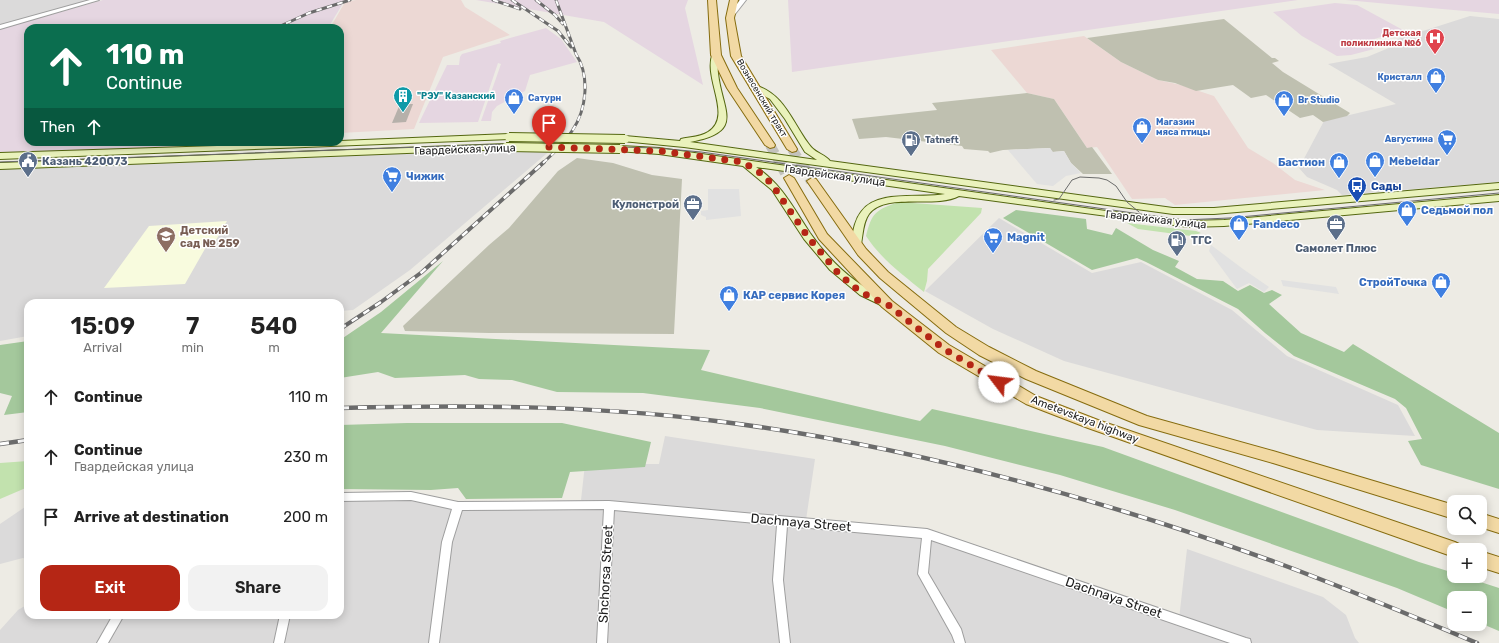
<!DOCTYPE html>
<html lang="en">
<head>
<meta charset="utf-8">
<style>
	body { margin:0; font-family:Rubik,sans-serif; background:#f2f2f2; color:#222; height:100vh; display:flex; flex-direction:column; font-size:15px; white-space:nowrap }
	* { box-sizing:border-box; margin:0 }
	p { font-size:13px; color:#767676 }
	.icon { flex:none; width:22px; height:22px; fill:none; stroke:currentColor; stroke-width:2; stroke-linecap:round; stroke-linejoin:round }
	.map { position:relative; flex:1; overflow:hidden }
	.side { position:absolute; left:24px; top:299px; width:320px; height:320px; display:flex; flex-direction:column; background:#fff; border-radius:12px; box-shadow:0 2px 10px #0003 }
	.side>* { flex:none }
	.banner { position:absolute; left:24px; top:24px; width:320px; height:122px; border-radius:12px; box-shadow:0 2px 10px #0003; background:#0b6e4f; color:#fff; overflow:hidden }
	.controls { position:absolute; left:1447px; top:495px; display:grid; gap:8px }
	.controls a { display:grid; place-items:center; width:40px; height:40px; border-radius:8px; background:#fff; box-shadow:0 2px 10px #0003; font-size:20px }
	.pin { position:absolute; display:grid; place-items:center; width:34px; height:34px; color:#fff; margin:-41px -17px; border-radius:50% 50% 50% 0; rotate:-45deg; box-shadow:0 0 4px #0007 }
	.pin .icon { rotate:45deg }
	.me { position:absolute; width:44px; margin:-22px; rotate:300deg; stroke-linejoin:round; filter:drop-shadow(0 0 3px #0008) }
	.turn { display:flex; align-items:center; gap:14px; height:84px; padding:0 16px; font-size:18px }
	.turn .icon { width:52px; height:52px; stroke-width:2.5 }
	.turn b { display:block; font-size:28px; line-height:34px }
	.then { display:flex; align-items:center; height:38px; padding:0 16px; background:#0003; gap:8px; font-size:15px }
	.eta { display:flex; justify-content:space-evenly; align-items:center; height:68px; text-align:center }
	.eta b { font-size:24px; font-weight:600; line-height:28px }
	.action { display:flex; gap:8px; margin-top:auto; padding:8px 16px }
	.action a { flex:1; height:46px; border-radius:12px; background:#b52615; color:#fff; font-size:16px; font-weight:600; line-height:46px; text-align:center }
	.action a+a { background:#f2f2f2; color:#222 }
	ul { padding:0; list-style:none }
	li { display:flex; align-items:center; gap:12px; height:60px; padding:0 16px }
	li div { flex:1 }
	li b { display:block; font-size:15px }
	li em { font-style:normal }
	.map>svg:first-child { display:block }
	.residential { fill:#dbdada }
	.commercial { fill:#ecd8d4 }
	.industrial { fill:#e5d6e1 }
	.education { fill:#f8fbde }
	.construction { fill:#bfc0b0 }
	.grass { fill:#c2e2ae }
	.forest { fill:#a4c89c }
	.parking { fill:#e1e1e1 }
	.building { fill:#b6b0aa }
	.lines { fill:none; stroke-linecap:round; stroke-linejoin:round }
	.primary-tunnel-far1 { stroke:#c3c2bc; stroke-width:10; stroke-dasharray:10 4.5; stroke-linecap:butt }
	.primary-tunnel { stroke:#c3c2bc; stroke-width:12; stroke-dasharray:12 6; stroke-linecap:butt }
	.minor-casing { stroke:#9e9e9e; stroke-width:2 }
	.secondary-casing { stroke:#546710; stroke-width:2 }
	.primary-casing { stroke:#866c0f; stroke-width:2 }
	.minor { fill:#fff; fill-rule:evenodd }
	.secondary { fill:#eaf2bc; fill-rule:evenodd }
	.primary { fill:#f2d9a4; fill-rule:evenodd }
	.tram { stroke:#6b6b6b; stroke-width:1 }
	.rail-far2-casing { stroke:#6b6b6b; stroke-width:3 }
	.rail-far1-casing { stroke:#6b6b6b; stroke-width:4 }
	.rail-casing { stroke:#6b6b6b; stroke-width:4.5 }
	.rail-far2 { stroke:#fff; stroke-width:2; stroke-dasharray:5.5; stroke-linecap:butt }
	.rail-far1 { stroke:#fff; stroke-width:2.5; stroke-dasharray:7; stroke-linecap:butt }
	.rail { stroke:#fff; stroke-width:3; stroke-dasharray:9; stroke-linecap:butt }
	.secondary-bridge-casing { stroke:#546710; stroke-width:10; stroke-linecap:butt }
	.secondary-bridge { stroke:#eaf2bc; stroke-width:8 }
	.route { stroke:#b52615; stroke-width:7; stroke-dasharray:0 12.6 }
	.labels { text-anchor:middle; stroke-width:3; stroke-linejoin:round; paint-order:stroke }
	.far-health-label { font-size:9px; font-weight:bold; fill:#be3a42; stroke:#fff; text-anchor:end }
	.far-shop-label { font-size:9px; font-weight:bold; fill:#366cbe; stroke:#fff; text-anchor:start }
	.far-culture-label { font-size:9px; font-weight:bold; fill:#0d838f; stroke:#fff; text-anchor:start }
	.far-street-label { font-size:9px; fill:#1d1d1d; stroke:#fff }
	.far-service-label { font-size:9px; font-weight:bold; fill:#4e5e75; stroke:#fff; text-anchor:start }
	.street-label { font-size:11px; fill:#1d1d1d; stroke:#fff }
	.service-label { font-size:11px; font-weight:bold; fill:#4e5e75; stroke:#fff; text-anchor:start }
	.shop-label { font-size:11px; font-weight:bold; fill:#366cbe; stroke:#fff; text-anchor:start }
	.transit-label { font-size:11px; font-weight:bold; fill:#164399; stroke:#fff; text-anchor:start }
	.education-label { font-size:11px; font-weight:bold; fill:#785e54; stroke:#fff; text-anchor:start }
	.near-street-label { font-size:13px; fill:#1d1d1d; stroke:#fff }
</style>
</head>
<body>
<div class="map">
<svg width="1499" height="643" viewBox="0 0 1499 643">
	<rect width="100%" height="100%" fill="#edebe4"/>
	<!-- residential -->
	<g class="residential">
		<polygon points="0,0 94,0 0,27"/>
		<polygon points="1470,16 1499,19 1499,182 1342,195 1337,190 1307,177 1299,168 1324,121 1396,104 1328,64 1367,57 1396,45 1398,39"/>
		<polygon points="542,149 552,149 410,270 353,310 340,311 340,303 28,303 28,336 0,341 0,168"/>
		<polygon points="999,218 1092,273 1141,262 1232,310 1287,356 1398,405 1415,436 1317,430 1064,361 993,329 925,291"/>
		<polygon points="665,436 815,459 806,520 955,544 1179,619 1187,549 1323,597 1346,615 1355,638 1359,643 0,643 0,630 18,610 28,604 28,615 340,615 340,501 409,499 428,504 581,500 585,464 659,464"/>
		<polygon points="28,505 28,560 23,558 0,564 0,524"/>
	</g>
	<!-- commercial -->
	<g class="commercial">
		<polygon points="356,0 461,0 465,7 510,35 443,57 414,129 340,133 340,28 330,28 345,2"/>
		<polygon points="1084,36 1121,62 1158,80 1181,85 1214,96 1248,148 1273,163 1295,180 1325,190 1175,205 1165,198 1132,199 1097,147 1087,148 1054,99 1027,93 991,50"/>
	</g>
	<!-- industrial -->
	<g class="industrial">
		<polygon points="103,0 345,0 328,28 28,28 28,142 254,142 253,144 0,153 0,29"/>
		<polygon points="476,0 688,0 685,8 703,85 604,22"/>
		<polygon points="788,0 1298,0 792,72"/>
		<polygon points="1346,0 1499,0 1499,14 1431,8"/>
		<polygon points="1335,3 1357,5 1403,30 1365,42 1374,49 1351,55 1337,56 1302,36 1273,12"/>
		<polygon points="546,28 561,39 577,62 530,75 525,91 497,106 492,112 491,121 481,121 501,64 498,63 478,122 419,123 447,65 459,65 460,57 462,54 501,43 500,41 510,38"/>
	</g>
	<!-- education -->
	<polygon class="education" points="227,221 216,240 210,240 185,284 104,288 149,226"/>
	<!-- construction -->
	<g class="construction">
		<polygon points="1224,19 1272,58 1275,58 1279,61 1272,63 1283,72 1350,113 1347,116 1323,122 1313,115 1300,118 1266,95 1251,98 1233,85 1196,91 1175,83 1158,80 1121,62 1087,38"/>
		<polygon points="1027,93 1054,99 1087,148 1092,147 1112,174 1083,174 1071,163 1064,151 1052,152 1050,148 1003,150 990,153 988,151 964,149 962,146 886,137 859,139 852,119 937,110 932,103"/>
		<polygon points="577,158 613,163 652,175 682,179 674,334 489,333 405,331 403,326 489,245 509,228 558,171"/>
	</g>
	<!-- grass -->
	<g class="grass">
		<path d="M899,202L982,208L981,213L928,269L927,281L924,292C903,275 881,259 866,236C872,212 876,210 899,202Z"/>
		<polygon points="1127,223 1196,231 1201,233 1191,236 1138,229"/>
		<polygon points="28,461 28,487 0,499 0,463"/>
	</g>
	<!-- forest -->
	<g class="forest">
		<polygon points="1016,210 1086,219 1087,229 1112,235 1116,228 1153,250 1179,261 1175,267 1197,279 1223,281 1238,291 1250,285 1264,293 1272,290 1282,295 1269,304 1301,333 1344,352 1353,344 1499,433 1499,489 1421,465 1408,441 1422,439 1406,408 1395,399 1294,356 1265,333 1238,309 1146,262 1137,258 1092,270 1003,218"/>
		<polygon points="443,261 381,333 710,350 701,370 920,421 932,409 1103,447 1419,562 1454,573 1454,576 1462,576 1499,588 1499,631 1480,623 1480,598 1454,598 1454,612 1397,588 1175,510 1060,475 945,446 760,408 643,393 557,392 512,380 479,379 465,375 395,378 378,372 340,378 340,340 381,312"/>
		<polygon points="28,341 28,412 4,415 12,396 0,393 0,345"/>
		<polygon points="407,423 562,423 651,442 645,467 570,472 562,498 466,499 458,488 431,490 340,489 340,425"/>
	</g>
	<!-- parking -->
	<g class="parking">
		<polygon points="1050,148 1053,152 1064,151 1071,163 1081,173 1066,176 1053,186 1037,184 1008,150"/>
		<polygon points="708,189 739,189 741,216 706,220 706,217 701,215 701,211 708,210"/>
		<polygon points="1211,245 1243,269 1269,287 1264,292 1249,283 1237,289 1209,251"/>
		<polygon points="1281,280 1336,287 1339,294 1283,286"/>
	</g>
	<!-- building -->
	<polygon class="building" points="400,104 413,104 406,122 392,123"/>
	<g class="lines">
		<!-- primary-tunnel-far1 -->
		<g class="primary-tunnel-far1">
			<polyline points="770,145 780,163"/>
			<polyline points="792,149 801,163"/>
		</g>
		<!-- primary-tunnel -->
		<g class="primary-tunnel">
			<polyline points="780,162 789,178"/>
			<polyline points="800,162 812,181"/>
		</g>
		<!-- minor casing -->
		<g class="minor-casing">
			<g id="minor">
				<polygon points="90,0 99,0 0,29 0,25"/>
				<polygon points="740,0 746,0 732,18 728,18 727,17"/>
				<polygon points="411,492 458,502 609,501 927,529 1246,638 1250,639 1251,643 1230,643 931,540 928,573 961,629 965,643 955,643 952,635 918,574 922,538 787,526 783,580 790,643 780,643 773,580 777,525 614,510 607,643 597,643 604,509 462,510 452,542 439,643 429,643 442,542 452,509 411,500 340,501 340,493"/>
				<polygon points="113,615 124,615 108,643 97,643"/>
				<polygon points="280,615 290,615 284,643 274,643"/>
			</g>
		</g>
		<!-- secondary casing -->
		<g class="secondary-casing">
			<g id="secondary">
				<path d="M713,53H716L720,55C719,61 717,67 718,73C722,111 746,132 690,142L817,160L805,152L785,119L770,99L751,89L750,87L754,85C785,93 793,125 811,147C816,153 826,155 830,161L1173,208H1214L1499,183V189L1214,214H1173L684,147L622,141L621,139L625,136L680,141L681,139C689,137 700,137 708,132C734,116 702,78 713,53Z"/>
				<polygon points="509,134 512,135 513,137 512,139 0,159 0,153 340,142 340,141"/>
				<polygon points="506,144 510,147 509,149 0,169 0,163"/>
				<path d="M620,146L659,148L1106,211L1189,221L1224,220L1499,195V201L1224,226L1189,227L959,196C935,209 886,192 869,214C863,222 863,234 861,244L856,247L851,244C853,233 854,221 861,212C877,189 920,199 945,194L756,167C781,183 794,209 810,233C831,263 857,287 891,301L892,304L891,307L887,308L860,295L830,270L804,239L772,190L743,166L659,154L617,151L616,149Z"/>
			</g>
		</g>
		<!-- primary casing -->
		<g class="primary-casing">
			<g id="primary">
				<polygon points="708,0 716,0 721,55 737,88 775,145 774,147 770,148 765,145 727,88 711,55"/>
				<polygon points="730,0 738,0 734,18 741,56 797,149 796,151 792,152 787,149 731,56 726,18"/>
				<polygon points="789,175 794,178 827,234 892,301 949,345 1036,396 1098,420 1455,542 1461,545 1463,550 1454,550 1454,557 1088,428 1026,404 939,353 882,307 819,239 784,178"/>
				<polygon points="812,178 816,179 866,249 888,272 956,327 989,347 1036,371 1147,416 1273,451 1454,505 1454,519 1273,463 1139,425 1026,379 979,355 946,333 880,278 858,255 807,181"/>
				<polygon points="1480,513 1499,519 1499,533 1480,527"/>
				<polygon points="1480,551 1499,557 1499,573 1480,567"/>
			</g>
		</g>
		<!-- minor -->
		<use href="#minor" class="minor"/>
		<!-- secondary -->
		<use href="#secondary" class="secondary"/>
		<!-- primary -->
		<use href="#primary" class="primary"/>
		<!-- tram -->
		<g class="tram">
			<polyline points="0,162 507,144 657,148 701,152 1183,220 1229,218 1499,193"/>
			<polyline points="1054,200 1059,199 1072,180 1080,177 1099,178 1107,180 1116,186 1127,202 1139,212"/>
		</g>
		<!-- rail-far2 casing -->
		<g class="rail-far2-casing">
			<g id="rail-far2">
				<polyline points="493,0 520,9"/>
				<polyline points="512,0 558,31 571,47"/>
				<polyline points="536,0 555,15 563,24"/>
				<polyline points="276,28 309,13 350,0"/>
				<path d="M543,163C554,153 564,143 572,131C587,109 590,76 576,54L556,0"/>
			</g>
		</g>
		<!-- rail-far1 casing -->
		<g class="rail-far1-casing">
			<polyline id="rail-far1" points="340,329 381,302 422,272 544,162"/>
		</g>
		<!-- rail casing -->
		<g class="rail-casing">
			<g id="rail">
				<path d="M340,408C465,405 592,405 716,421C907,445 1095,497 1275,562C1343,587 1410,615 1477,643"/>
				<polyline points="0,444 28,440"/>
			</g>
		</g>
		<!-- rail-far2 -->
		<use href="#rail-far2" class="rail-far2"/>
		<!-- rail-far1 -->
		<use href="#rail-far1" class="rail-far1"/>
		<!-- rail -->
		<use href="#rail" class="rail"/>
		<!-- secondary-bridge casing -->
		<g class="secondary-bridge-casing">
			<g id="secondary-bridge">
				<polyline points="509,137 625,139"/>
				<polyline points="506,147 620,149"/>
			</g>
		</g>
		<!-- secondary-bridge -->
		<use href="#secondary-bridge" class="secondary-bridge"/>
	</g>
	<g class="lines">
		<!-- route -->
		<polyline class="route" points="549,147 660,151 742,162 758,171 771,183 808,237 839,274 858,290 872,298 887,304 944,349 999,382"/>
	</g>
	<!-- icons -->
	<defs>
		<g id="hospital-pin" transform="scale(1)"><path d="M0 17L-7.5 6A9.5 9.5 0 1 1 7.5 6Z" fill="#e0444e" stroke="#fff"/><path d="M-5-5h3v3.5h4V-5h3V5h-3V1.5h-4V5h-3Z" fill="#fff"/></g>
		<g id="shop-pin" transform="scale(1)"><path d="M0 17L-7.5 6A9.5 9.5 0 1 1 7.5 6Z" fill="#3f7fe0" stroke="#fff"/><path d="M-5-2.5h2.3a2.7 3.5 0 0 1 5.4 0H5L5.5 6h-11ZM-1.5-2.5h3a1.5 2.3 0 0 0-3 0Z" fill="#fff"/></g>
		<g id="building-pin" transform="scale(1)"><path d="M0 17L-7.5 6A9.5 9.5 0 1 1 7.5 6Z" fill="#0f9aa8" stroke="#fff"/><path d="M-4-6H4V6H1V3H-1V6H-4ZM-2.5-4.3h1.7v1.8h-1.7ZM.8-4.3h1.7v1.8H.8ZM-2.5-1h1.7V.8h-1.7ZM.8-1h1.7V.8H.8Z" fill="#fff"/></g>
		<g id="supermarket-pin" transform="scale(1)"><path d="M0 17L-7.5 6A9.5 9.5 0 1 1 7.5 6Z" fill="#3f7fe0" stroke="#fff"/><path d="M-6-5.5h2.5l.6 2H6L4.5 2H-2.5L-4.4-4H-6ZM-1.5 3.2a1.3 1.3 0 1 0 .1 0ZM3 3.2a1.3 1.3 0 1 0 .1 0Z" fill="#fff"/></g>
		<g id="fuel-pin" transform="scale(1)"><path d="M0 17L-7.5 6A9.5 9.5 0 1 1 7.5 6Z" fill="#5c6f8a" stroke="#fff"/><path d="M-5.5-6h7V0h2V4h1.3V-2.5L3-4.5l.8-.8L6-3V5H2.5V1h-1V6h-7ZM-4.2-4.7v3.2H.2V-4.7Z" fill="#fff"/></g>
		<g id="civic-pin" transform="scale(1)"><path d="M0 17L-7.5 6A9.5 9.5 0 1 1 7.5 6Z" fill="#5c6f8a" stroke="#fff"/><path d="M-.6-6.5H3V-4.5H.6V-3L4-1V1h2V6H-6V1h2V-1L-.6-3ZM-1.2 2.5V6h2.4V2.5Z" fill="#fff"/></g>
		<g id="bus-pin" transform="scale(1)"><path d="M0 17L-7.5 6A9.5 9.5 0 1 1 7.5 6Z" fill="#1a4fb4" stroke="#fff"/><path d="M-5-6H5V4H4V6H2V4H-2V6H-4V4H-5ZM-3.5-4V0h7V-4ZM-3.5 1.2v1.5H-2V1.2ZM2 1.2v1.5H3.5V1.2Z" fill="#fff"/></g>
		<g id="office-pin" transform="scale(1)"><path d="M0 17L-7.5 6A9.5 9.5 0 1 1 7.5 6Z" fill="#5c6f8a" stroke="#fff"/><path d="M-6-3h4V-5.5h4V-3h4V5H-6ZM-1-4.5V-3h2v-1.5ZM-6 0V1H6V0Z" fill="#fff"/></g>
		<g id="school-pin" transform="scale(1)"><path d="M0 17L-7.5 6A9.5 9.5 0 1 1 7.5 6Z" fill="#8d6e63" stroke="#fff"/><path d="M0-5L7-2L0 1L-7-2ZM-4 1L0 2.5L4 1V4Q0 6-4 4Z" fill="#fff"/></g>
	</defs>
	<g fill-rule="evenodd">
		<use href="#hospital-pin" x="1435" y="38"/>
		<use href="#shop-pin" x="1436" y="77"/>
		<use href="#building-pin" x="403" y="96"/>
		<use href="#shop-pin" x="514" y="98"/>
		<use href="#shop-pin" x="1284" y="100"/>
		<use href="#shop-pin" x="1142" y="127"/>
		<use href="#supermarket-pin" x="1447" y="139"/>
		<use href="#fuel-pin" x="911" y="140"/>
		<use href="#civic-pin" x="28" y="161"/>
		<use href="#shop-pin" x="1375" y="161"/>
		<use href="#shop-pin" x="1339" y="162"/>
		<use href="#supermarket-pin" x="392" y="176"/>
		<use href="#bus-pin" x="1357" y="186"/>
		<use href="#office-pin" x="693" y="204"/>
		<use href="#shop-pin" x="1407" y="210"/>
		<use href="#shop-pin" x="1239" y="224"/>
		<use href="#office-pin" x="1336" y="224"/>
		<use href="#school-pin" x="166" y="236"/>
		<use href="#supermarket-pin" x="993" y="237"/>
		<use href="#fuel-pin" x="1177" y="240"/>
		<use href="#shop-pin" x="1441" y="282"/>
		<use href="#shop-pin" x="729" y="295"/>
	</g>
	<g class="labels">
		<!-- far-health labels -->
		<g class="far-health-label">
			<text x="1421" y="36">Детская<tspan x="1421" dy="10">поликлиника №6</tspan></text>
		</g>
		<!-- far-shop labels -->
		<g class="far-shop-label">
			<text x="1422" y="80" text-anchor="end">Кристалл</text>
			<text x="528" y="101">Сатурн</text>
			<text x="1298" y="103">Br Studio</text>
			<text x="1156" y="125">Магазин<tspan x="1156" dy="10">мяса птицы</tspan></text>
			<text x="1433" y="142" text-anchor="end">Августина</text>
		</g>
		<!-- far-culture labels -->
		<g class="far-culture-label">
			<text x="417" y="99">"РЭУ" Казанский</text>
		</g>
		<!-- far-street labels -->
		<g class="far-street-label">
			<text transform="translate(762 98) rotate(59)" y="3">Вознесенский тракт</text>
		</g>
		<!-- far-service labels -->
		<g class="far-service-label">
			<text x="925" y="143">Tatneft</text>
		</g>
		<!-- street labels -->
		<g class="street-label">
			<text transform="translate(465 149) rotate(-2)" y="4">Гвардейская улица</text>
			<text transform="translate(835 175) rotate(8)" y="4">Гвардейская улица</text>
			<text transform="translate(1156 219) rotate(6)" y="4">Гвардейская улица</text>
			<text transform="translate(1085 419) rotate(21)" y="4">Ametevskaya highway</text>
		</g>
		<!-- service labels -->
		<g class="service-label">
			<text x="42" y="165">Казань 420073</text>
			<text x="679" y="208" text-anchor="end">Кулонстрой</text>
			<text x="1191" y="244">ТГС</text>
			<text x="1336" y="252" text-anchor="middle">Самолет Плюс</text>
		</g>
		<!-- shop labels -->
		<g class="shop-label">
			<text x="1389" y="165">Mebeldar</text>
			<text x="1325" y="166" text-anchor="end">Бастион</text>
			<text x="406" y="180">Чижик</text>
			<text x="1421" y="214">Седьмой пол</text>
			<text x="1253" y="228">Fandeco</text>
			<text x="1007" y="241">Magnit</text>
			<text x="1427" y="286" text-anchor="end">СтройТочка</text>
			<text x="743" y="299">КАР сервис Корея</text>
		</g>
		<!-- transit labels -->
		<g class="transit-label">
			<text x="1371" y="190">Сады</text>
		</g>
		<!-- education labels -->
		<g class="education-label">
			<text x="180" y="234">Детский<tspan x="180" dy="13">сад № 259</tspan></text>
		</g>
		<!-- near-street labels -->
		<g class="near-street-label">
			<text transform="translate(801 522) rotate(5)" y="5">Dachnaya Street</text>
			<text transform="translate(605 574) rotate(-87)" y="5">Shchorsa Street</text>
			<text transform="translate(1114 597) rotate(19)" y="5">Dachnaya Street</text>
		</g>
	</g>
</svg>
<div class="controls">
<a><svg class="icon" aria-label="search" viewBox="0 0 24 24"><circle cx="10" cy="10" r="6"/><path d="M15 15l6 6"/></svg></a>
<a>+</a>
<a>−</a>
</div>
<div class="pin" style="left:549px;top:147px;background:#d93025"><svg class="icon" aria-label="arrive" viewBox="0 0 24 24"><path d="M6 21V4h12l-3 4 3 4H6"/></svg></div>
<svg class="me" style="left:999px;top:382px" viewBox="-20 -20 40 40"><circle r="19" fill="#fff"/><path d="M0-13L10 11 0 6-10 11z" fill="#b52615"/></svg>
<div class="banner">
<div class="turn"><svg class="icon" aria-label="ahead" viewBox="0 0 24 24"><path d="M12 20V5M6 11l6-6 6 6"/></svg><div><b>110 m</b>Continue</div></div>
<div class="then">Then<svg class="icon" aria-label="ahead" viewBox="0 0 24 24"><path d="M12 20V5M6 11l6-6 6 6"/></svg></div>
</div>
<section class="side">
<div class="eta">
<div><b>15:09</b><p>Arrival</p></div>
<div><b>7</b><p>min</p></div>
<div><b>540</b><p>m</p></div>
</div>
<ul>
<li><svg class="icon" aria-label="ahead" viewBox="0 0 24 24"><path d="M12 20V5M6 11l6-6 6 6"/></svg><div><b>Continue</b></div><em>110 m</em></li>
<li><svg class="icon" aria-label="ahead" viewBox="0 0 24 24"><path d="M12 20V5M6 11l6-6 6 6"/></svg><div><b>Continue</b><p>Гвардейская улица</p></div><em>230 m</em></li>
<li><svg class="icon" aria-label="arrive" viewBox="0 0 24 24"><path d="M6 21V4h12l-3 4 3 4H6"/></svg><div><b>Arrive at destination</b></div><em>200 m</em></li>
</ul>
<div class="action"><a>Exit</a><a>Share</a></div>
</section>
</div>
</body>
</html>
